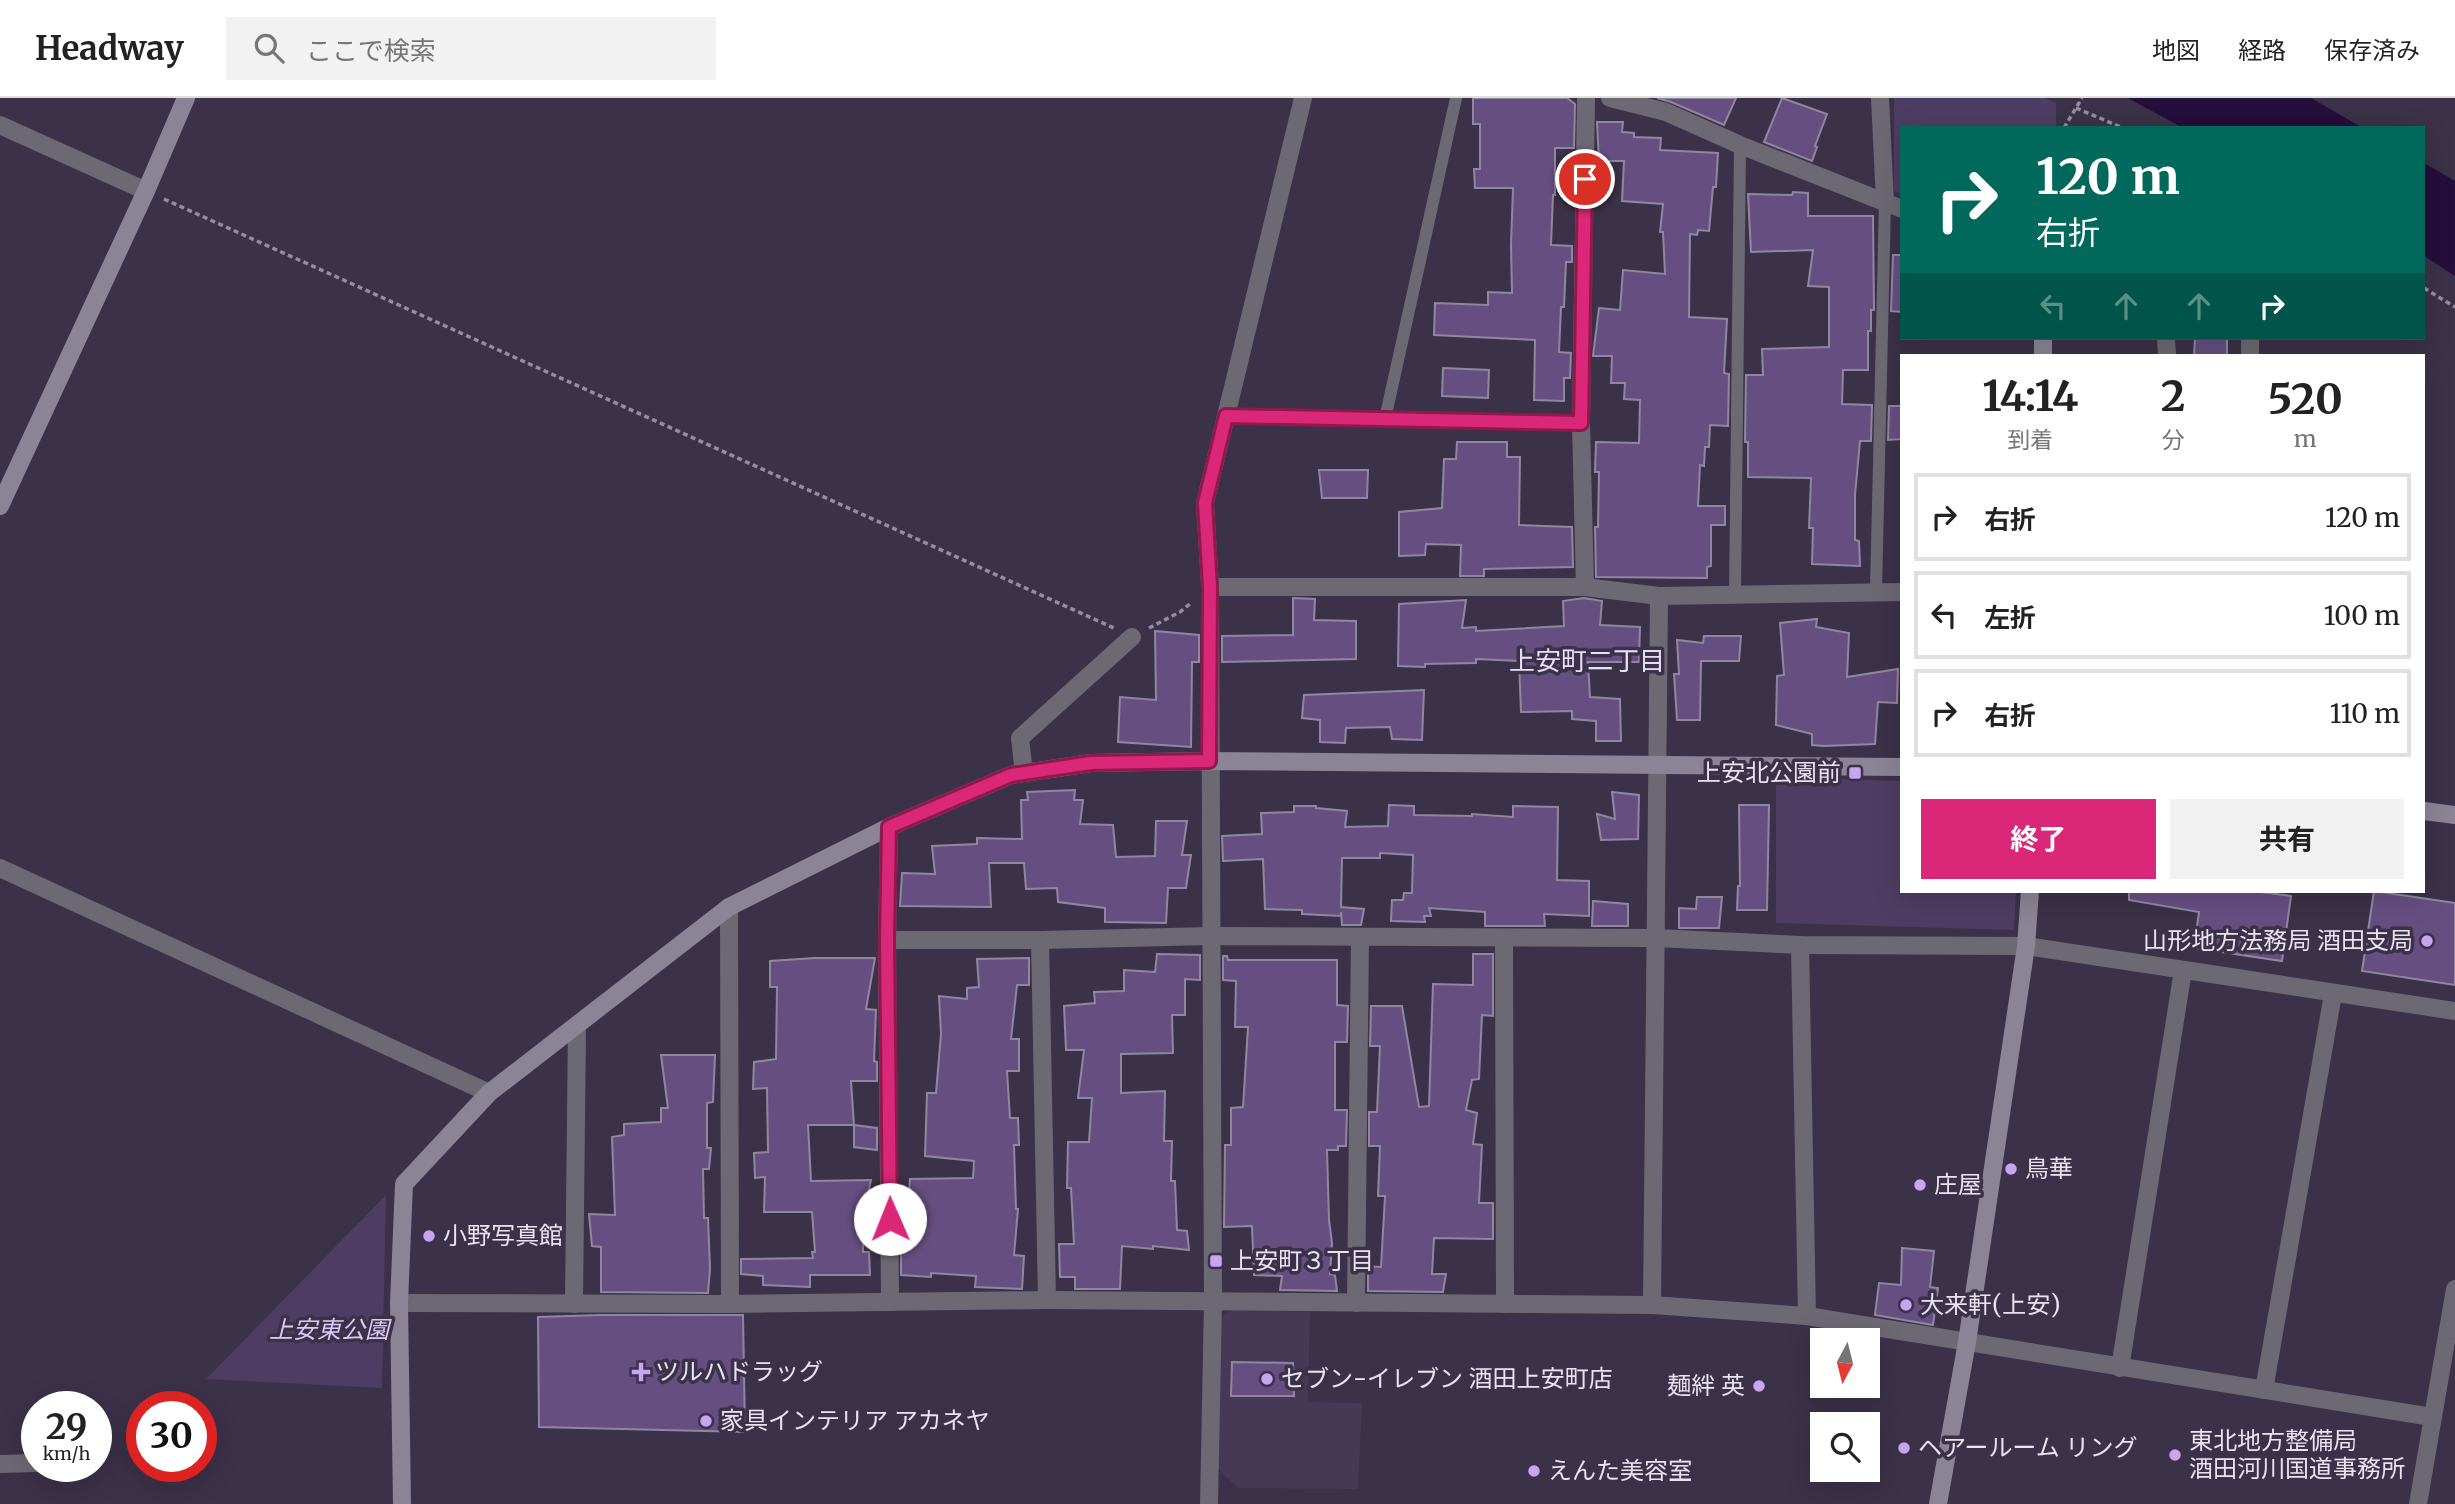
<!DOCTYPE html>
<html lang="ja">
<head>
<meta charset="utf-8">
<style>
	body { margin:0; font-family:Merriweather,"Noto Sans JP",serif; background:#f2f2f2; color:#222; height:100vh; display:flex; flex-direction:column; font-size:26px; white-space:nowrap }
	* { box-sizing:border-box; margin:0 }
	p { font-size:23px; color:#767676 }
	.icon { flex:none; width:38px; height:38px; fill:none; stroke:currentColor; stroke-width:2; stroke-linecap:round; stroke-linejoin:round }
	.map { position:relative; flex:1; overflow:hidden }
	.sheet { position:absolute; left:1900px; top:256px; width:525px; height:539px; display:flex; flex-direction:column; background:#fff; border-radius:0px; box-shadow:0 7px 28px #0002 }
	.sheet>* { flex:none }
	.top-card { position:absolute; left:1900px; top:28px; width:525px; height:214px; border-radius:0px; box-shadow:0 7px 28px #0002; background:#00695c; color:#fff; overflow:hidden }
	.needle { width:46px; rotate:187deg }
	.buttons { position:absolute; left:1810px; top:1230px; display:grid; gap:14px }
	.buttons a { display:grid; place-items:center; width:70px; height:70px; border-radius:0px; background:#fff; box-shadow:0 7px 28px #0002; font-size:35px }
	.speed { position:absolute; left:21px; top:1293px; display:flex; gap:14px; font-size:35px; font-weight:700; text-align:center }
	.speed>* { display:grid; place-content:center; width:91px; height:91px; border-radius:50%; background:#fff; box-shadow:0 7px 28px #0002; line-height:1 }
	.speed small { font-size:18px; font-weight:400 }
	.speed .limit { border:10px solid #d22; background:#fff; color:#111 }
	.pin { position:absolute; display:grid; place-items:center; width:60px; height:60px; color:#fff; margin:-30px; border:4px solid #fff; border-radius:50%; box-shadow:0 2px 7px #0007 }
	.me { position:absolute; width:77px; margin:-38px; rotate:359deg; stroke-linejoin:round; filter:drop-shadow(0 0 5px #0008) }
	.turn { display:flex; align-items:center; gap:24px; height:147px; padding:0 21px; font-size:32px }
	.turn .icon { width:91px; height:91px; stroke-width:2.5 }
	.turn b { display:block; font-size:49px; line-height:60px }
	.lanes { display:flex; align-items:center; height:66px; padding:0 21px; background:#0003; justify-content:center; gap:35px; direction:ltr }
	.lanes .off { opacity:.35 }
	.eta { display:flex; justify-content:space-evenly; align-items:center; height:119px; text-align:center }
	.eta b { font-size:42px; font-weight:700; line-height:49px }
	.primary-button { display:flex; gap:14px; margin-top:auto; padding:14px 21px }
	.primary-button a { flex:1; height:80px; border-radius:0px; background:#db2777; color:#fff; font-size:28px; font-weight:700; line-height:80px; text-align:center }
	.primary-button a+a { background:#f2f2f2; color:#222 }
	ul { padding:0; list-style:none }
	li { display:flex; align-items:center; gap:21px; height:88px; margin:0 14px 10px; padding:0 7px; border:4px solid #e0e0e0; border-radius:0px }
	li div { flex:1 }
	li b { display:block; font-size:26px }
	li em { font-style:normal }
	header { display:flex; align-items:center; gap:42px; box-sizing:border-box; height:98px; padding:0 35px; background:#fff; border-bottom:2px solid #e0e0e0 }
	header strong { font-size:33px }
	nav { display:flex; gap:38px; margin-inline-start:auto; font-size:24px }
	.search { width:490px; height:63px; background:#f2f2f2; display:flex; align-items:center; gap:18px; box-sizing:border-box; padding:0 24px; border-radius:0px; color:#767676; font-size:26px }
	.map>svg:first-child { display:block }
	.built { fill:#463956 }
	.green { fill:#4d3d62 }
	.water { fill:#240e3a }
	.building { fill:#654f81; stroke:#9186a0; stroke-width:2 }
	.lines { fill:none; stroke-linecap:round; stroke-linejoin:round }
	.path { stroke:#948c9f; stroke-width:3.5; stroke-dasharray:5 3.5; stroke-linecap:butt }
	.lane { stroke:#6d6974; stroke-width:12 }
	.street { stroke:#6d6974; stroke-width:18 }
	.secondary { stroke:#8b8496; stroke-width:18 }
	.route-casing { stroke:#8e194d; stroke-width:18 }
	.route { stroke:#db2777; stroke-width:12 }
	.poi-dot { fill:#c6a6f0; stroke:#3b3148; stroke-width:2.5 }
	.labels { text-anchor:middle; stroke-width:7; stroke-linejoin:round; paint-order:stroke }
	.poi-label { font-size:24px; fill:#e8e2f1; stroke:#3b3148; text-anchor:start }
	.park-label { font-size:24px; font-style:italic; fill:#dcc9f7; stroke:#3b3148 }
	.neighbourhood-label { font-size:26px; fill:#e9defa; stroke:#3b3148 }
</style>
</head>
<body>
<header>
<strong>Headway</strong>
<div class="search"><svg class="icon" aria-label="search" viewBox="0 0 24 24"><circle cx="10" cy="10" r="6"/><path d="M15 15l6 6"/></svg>ここで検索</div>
<nav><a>地図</a><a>経路</a><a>保存済み</a></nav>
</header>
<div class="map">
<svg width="2455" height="1406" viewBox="0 0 2455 1406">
	<rect width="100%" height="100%" fill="#3b3148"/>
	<!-- built -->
	<polygon class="built" points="1232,1212 1310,1214 1308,1304 1362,1305 1358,1391 1238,1390 1217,1370 1219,1221"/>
	<!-- green -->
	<g class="green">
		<polygon points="1894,0 2045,0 2056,5 2056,30 1902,30 1902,96 1894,93"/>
		<polygon points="1776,679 1902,683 1902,793 2016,793 2014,832 1776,825"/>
		<polygon points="386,1097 382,1290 206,1281"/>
	</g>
	<!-- water -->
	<g class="water">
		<polygon points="2128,0 2311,0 2363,30 2183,30"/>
		<polygon points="2424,65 2455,83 2455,178 2424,158"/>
	</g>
	<!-- building -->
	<g class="building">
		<polygon points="1473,0 1567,0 1575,6 1574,50 1555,50 1555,97 1553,97 1551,147 1572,148 1572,164 1566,164 1564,209 1561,209 1559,254 1571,255 1570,280 1564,280 1564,303 1534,302 1535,242 1434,237 1435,205 1488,207 1488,194 1512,195 1511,147 1513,90 1475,90 1474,71 1480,71 1480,26 1473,26"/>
		<polygon points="1657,0 1736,0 1724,27 1671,4"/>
		<polygon points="1782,0 1827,16 1815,48 1817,49 1812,63 1764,44"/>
		<polygon points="1597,24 1623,24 1622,34 1634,35 1634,39 1661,40 1660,52 1718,55 1716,89 1713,89 1709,133 1698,132 1697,137 1690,136 1689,219 1727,221 1724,275 1729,276 1728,328 1710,327 1709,349 1705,349 1704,368 1700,367 1698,408 1725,408 1725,427 1711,427 1711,468 1707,469 1707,480 1596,479 1595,429 1598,429 1599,374 1595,374 1596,344 1639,345 1640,302 1624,301 1625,285 1611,285 1612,258 1593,258 1599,210 1620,212 1623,172 1665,176 1663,134 1660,134 1663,106 1622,103 1624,63 1599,63"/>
		<polygon points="1793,94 1808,95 1808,118 1873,118 1874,212 1871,212 1871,233 1868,233 1868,272 1843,272 1842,306 1872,307 1871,343 1860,343 1855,397 1855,442 1859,443 1860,468 1812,466 1813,430 1809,430 1811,380 1748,379 1748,344 1745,344 1746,277 1763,277 1762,251 1829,249 1829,189 1808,188 1813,152 1751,154 1748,96 1792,97"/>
		<polygon points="1893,157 1902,157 1902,214 1891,213"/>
		<polygon points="2195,240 2227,240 2227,257 2194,257"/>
		<polygon points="1443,270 1489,272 1488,300 1442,298"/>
		<polygon points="1889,308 1902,308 1902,341 1888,342"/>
		<polygon points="1457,344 1507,344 1507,359 1520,359 1519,427 1572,429 1573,469 1484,471 1484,478 1460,478 1461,447 1426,446 1425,457 1399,458 1399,414 1442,410 1444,361 1456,361"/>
		<polygon points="1319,372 1368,372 1367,400 1322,400"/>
		<polygon points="1293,500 1315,501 1314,522 1356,523 1356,561 1222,564 1222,538 1293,537"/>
		<polygon points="1584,500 1602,503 1600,527 1640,529 1639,564 1588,564 1590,599 1620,601 1621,643 1596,643 1596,623 1572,621 1572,613 1521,614 1519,563 1476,561 1476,565 1425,566 1425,569 1398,568 1399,506 1466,502 1462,530 1476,529 1476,533 1564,528 1563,503"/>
		<polygon points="1817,521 1816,529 1849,535 1847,579 1898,571 1897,605 1878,604 1875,646 1824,648 1812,647 1812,636 1776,627 1777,578 1784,577 1780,525"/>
		<polygon points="1155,533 1199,537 1199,564 1192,564 1191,649 1118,644 1120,599 1156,602"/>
		<polygon points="1704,538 1741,538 1739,563 1701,563 1700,622 1677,622 1674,576 1679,576 1677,542 1703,545"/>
		<polygon points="1424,592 1422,642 1392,641 1390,629 1346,630 1345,645 1320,644 1320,622 1302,620 1304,597"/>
		<polygon points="1075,692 1074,702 1083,702 1080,726 1113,727 1116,759 1155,758 1156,723 1187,723 1182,757 1191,757 1186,790 1168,790 1166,825 1105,824 1105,810 1058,804 1057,790 1026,791 1024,765 989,765 991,809 900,808 902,775 935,776 932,748 977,746 977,740 1022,741 1021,702 1028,702 1027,694"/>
		<polygon points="1612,694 1639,697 1638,741 1601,742 1597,716 1615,721"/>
		<polygon points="1389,707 1414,708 1414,717 1472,718 1472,716 1513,719 1513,708 1558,709 1557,782 1589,783 1589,818 1544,816 1545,828 1485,828 1485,814 1429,810 1431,818 1424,818 1425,824 1391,823 1392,802 1403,802 1404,795 1412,795 1413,757 1380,755 1380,760 1342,760 1341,809 1364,811 1361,827 1342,827 1341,814 1341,818 1302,816 1302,812 1265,811 1263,761 1223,763 1222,738 1262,736 1261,715 1294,714 1294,708 1316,708 1316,710 1347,713 1345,729 1388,728"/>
		<polygon points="1739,707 1769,707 1767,812 1737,812 1738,788 1740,788"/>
		<polygon points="2129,793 2252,793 2291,798 2282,863 2194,850 2199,814 2129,802"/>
		<polygon points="2374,793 2455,805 2455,887 2362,873"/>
		<polygon points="1697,799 1722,799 1719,830 1679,830 1679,810 1696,811"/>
		<polygon points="1593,803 1628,806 1628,828 1592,828"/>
		<polygon points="1157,856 1200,857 1200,882 1185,881 1185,917 1172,917 1173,955 1121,956 1121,995 1165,993 1164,1043 1172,1043 1171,1083 1175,1083 1177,1132 1187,1133 1189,1152 1153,1148 1153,1151 1122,1148 1120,1191 1075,1191 1075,1179 1060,1179 1059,1146 1074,1146 1071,1090 1067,1090 1068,1044 1089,1044 1092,1000 1078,1000 1084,952 1066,952 1064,908 1095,905 1094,894 1124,893 1124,872 1155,874"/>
		<polygon points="1473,856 1493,856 1493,918 1482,917 1479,981 1472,982 1466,1012 1477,1015 1473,1046 1482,1047 1479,1105 1493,1105 1493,1141 1434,1140 1432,1176 1446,1176 1443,1194 1368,1193 1368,1168 1381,1169 1385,1098 1378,1098 1380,1048 1369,1048 1369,1014 1377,1014 1380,948 1370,948 1371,908 1402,908 1419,1009 1429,1008 1433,886 1473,887"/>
		<polygon points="1223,858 1227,858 1228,862 1337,862 1337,907 1348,908 1347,944 1335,944 1335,1012 1347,1012 1346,1048 1338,1048 1338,1052 1327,1052 1329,1122 1332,1145 1330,1176 1335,1177 1337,1193 1280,1192 1282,1178 1254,1177 1252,1128 1224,1129 1225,1047 1231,1047 1231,1010 1243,1009 1248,929 1235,929 1236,883 1223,882"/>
		<polygon points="815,860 875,860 866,911 876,912 874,963 877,964 877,983 851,983 854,1027 808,1027 811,1083 871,1082 867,1100 867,1114 864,1114 863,1154 869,1154 870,1177 810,1177 810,1189 763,1187 763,1178 741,1176 741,1161 813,1160 812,1154 815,1154 812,1114 764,1114 765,1079 755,1080 754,1055 768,1054 767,990 753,991 754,964 776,961 777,889 770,889 770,863"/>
		<polygon points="1029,860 1029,887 1017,887 1011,941 1019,941 1019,973 1007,973 1010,1020 1018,1020 1019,1047 1014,1047 1016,1111 1018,1111 1014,1157 1024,1158 1022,1191 975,1189 976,1178 931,1175 931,1179 901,1177 901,1119 907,1120 910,1081 973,1080 974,1063 925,1058 927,995 936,995 941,936 939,898 967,901 967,890 979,889 977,861"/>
		<polygon points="661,957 715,957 713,1004 707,1005 707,1050 711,1050 709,1071 703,1071 704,1120 708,1120 710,1171 708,1195 601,1194 601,1149 592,1148 589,1116 615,1117 612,1039 624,1037 624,1026 661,1024 661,1010 668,1010"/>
		<polygon points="854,1027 877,1030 877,1052 854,1049"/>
		<polygon points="1902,1150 1934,1153 1930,1189 1938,1190 1933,1227 1875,1217 1879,1185 1901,1187"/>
		<polygon points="601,1217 743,1217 745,1334 539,1329 538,1219"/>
		<polygon points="1232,1264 1293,1265 1294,1298 1231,1298"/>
	</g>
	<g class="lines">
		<!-- path -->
		<g class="path">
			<polyline points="2076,10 2123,30"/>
			<polyline points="2064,30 2082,0"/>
			<polyline points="164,101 1114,530"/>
			<polyline points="2424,190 2455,209"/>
			<polyline points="1149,530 1180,514 1191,505"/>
		</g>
		<!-- lane -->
		<g class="lane">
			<polyline points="1226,318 1581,325"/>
			<polyline points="1385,321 1456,0"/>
			<polyline points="1876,494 1885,104"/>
			<polyline points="1735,496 1740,47"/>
		</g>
		<!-- street -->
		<g class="street">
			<polyline points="1610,0 1666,14 1740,47 1902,111"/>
			<polyline points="1880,0 1885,104"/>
			<polyline points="0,27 146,93"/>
			<polyline points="2166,240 2167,257"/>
			<polyline points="2250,257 2250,240"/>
			<polyline points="1210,489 1585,489 1659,498 1902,494"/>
			<polyline points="1585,489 1581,325 1586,0"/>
			<polyline points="1024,675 1020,640 1132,539"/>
			<polyline points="889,729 887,842 890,1204"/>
			<polyline points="0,770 489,995"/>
			<polyline points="729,809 730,1206"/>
			<polyline points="1504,841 1505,1206"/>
			<polyline points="887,842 1040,842 1211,838 1657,840 1800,847 2026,848 2455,913"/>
			<polyline points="1040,842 1047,1202"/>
			<polyline points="1800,847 1807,1218"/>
			<polyline points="399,1205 730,1206 1047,1202 1652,1207 1807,1218 2432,1319"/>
			<polyline points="1356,1205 1360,839"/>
			<polyline points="574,1206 577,927"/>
			<polyline points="1652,1207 1659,498"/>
			<polyline points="2120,1270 2183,872"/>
			<polyline points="2264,1292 2333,896"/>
			<polyline points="0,1366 37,1365"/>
			<polyline points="1209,1406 1213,1205 1210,489 1205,405 1303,0"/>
			<polyline points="2418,1406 2455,1191"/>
		</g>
		<!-- secondary -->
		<g class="secondary">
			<polyline points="2043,240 2043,257"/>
			<polyline points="0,408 146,93 186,0"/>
			<polyline points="2424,713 2455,717"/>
			<polyline points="402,1406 399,1205 404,1086 489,995 729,809 889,729 1011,677 1091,665 1209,663 1902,669"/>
			<polyline points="1938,1406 1967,1244 2026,848 2030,793"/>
		</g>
	</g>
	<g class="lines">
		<!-- route casing -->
		<g class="route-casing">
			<polyline id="route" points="890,1121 887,842 889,729 1011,677 1091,665 1209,663 1210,489 1205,405 1226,318 1581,325 1585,81"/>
		</g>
		<!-- route -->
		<use href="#route" class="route"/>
	</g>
	<!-- markers -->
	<g class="poi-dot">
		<rect x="1848" y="668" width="14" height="14" rx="3.5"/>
		<circle cx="2427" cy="843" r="7"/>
		<circle cx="2011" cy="1071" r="7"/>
		<circle cx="1920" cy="1087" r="7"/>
		<circle cx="429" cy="1138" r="7"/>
		<rect x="1209" y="1156" width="14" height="14" rx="3.5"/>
		<circle cx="1906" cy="1207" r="7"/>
		<path d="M637.5 1263.5h7v7h7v7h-7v7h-7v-7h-7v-7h7z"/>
		<circle cx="1267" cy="1281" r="7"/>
		<circle cx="1759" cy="1288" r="7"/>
		<circle cx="706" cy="1323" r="7"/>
		<circle cx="1904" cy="1350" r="7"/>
		<circle cx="2175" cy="1357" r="7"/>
		<circle cx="1534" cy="1373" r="7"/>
	</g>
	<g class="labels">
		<!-- poi labels -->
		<g class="poi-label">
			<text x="1841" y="683" text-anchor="end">上安北公園前</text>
			<text x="2413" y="851" text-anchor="end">山形地方法務局 酒田支局</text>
			<text x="2025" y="1079">鳥華</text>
			<text x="1934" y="1095">庄屋</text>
			<text x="443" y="1146">小野写真館</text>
			<text x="1230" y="1171">上安町３丁目</text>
			<text x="1920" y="1215">大来軒(上安)</text>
			<text x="655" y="1282">ツルハドラッグ</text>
			<text x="1281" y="1289">セブン-イレブン 酒田上安町店</text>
			<text x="1745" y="1296" text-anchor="end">麺絆 英</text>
			<text x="720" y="1331">家具インテリア アカネヤ</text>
			<text x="2189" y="1351">東北地方整備局<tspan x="2189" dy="28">酒田河川国道事務所</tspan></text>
			<text x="1918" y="1358">ヘアールーム リング</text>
			<text x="1548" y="1381">えんた美容室</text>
		</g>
		<!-- park labels -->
		<g class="park-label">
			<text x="329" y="1240">上安東公園</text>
		</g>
		<!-- neighbourhood labels -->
		<g class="neighbourhood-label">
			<text x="1587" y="572">上安町二丁目</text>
		</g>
	</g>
</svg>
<div class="buttons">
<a><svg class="needle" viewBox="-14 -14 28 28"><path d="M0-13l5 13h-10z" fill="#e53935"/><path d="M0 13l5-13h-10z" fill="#767676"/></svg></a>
<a><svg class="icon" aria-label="search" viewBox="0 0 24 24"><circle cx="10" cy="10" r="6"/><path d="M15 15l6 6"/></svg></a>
</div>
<div class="speed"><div>29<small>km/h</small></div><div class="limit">30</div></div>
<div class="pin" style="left:1585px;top:81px;background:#d93025"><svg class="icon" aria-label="arrive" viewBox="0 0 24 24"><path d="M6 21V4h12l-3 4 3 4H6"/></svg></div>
<svg class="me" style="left:890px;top:1121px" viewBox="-20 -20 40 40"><circle r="19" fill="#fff"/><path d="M0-13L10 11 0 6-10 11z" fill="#db2777"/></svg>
<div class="top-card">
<div class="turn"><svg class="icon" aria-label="right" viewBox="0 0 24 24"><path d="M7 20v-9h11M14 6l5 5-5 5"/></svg><div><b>120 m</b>右折</div></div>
<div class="lanes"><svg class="icon off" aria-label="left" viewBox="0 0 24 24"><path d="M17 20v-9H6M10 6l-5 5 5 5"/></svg><svg class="icon off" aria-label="ahead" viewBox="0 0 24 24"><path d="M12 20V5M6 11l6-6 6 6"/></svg><svg class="icon off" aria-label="ahead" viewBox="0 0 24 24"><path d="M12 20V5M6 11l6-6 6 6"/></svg><svg class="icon" aria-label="right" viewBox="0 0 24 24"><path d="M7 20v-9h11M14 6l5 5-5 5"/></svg></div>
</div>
<section class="sheet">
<div class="eta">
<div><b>14:14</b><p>到着</p></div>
<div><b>2</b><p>分</p></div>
<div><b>520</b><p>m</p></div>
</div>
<ul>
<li><svg class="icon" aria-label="right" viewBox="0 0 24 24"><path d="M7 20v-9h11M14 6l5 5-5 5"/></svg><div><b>右折</b></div><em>120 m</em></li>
<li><svg class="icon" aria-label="left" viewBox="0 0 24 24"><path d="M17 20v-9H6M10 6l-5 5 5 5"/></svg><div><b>左折</b></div><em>100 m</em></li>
<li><svg class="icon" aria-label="right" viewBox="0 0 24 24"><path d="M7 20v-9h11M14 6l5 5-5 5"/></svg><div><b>右折</b></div><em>110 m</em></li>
</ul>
<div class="primary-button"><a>終了</a><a>共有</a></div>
</section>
</div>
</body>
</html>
